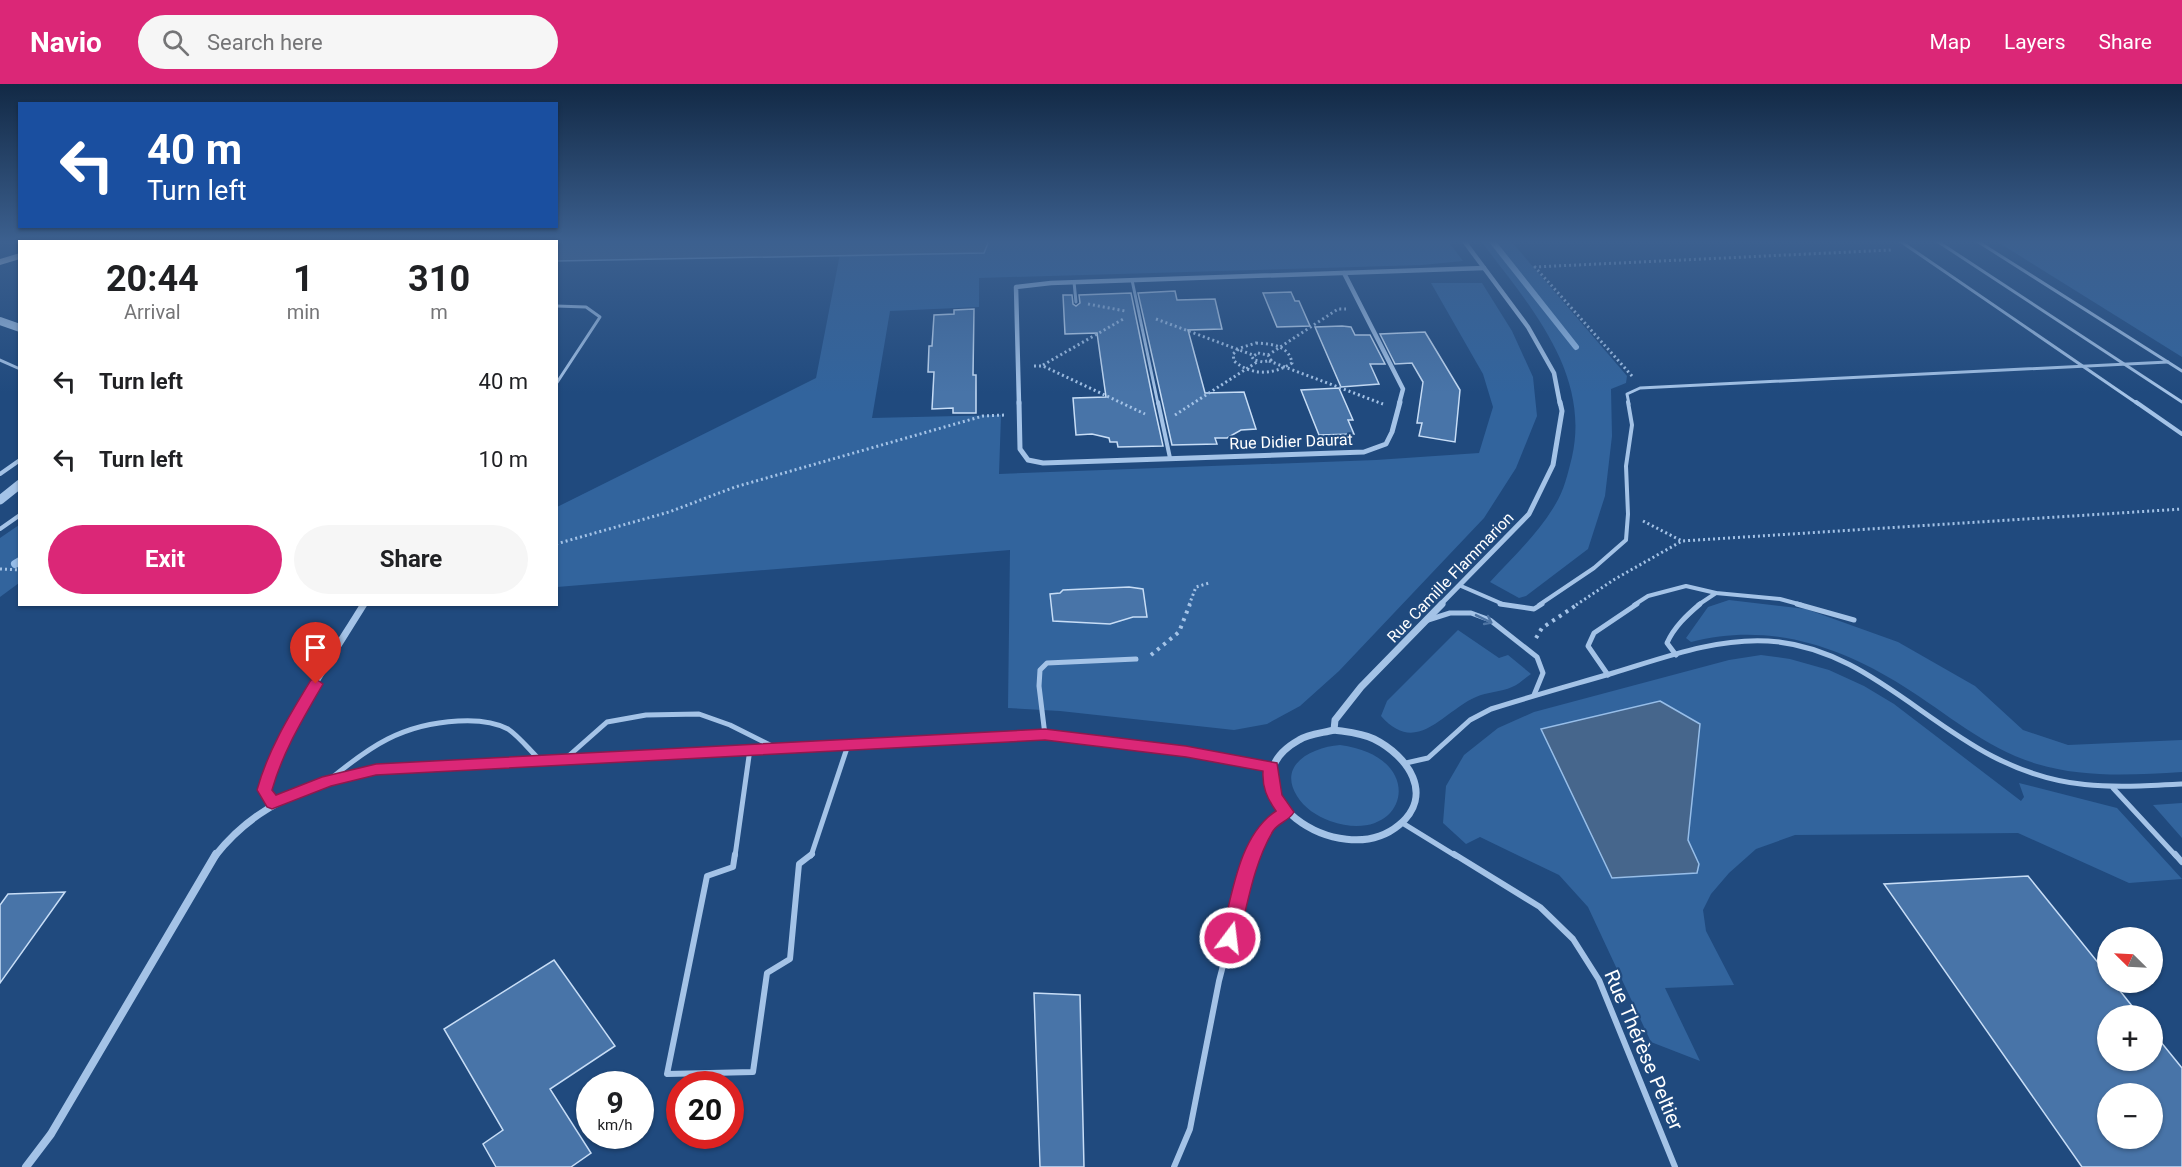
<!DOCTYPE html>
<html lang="en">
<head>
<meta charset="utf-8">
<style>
	body { margin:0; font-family:Roboto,sans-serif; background:#f6f6f6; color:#202124; height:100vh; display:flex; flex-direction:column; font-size:22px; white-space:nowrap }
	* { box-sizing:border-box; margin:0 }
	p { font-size:20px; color:#757577 }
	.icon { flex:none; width:33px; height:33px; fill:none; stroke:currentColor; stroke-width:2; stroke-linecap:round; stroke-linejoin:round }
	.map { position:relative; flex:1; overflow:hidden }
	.side { position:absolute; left:18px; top:156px; width:540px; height:366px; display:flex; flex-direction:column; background:#fff; border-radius:0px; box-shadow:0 2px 4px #0004 }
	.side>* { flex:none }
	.hud { position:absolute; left:18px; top:18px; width:540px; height:126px; border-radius:0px; box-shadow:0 2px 4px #0004; background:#1a4fa0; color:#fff; overflow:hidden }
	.needle { width:39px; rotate:294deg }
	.buttons { position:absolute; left:2097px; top:843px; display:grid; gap:12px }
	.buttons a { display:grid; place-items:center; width:66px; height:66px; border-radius:50%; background:#fff; box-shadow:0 2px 4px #0004; font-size:30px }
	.speed { position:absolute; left:576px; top:987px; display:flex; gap:12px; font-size:30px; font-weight:700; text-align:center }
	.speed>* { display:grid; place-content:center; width:78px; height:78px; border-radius:50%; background:#fff; box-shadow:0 2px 4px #0004; line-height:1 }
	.speed small { font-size:15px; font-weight:400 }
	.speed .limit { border:9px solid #d22; background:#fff; color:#111 }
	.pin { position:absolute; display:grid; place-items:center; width:51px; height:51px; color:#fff; margin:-62px -26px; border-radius:50% 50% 50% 0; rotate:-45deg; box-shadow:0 0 6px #0007 }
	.pin .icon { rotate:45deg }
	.me { position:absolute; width:66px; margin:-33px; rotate:15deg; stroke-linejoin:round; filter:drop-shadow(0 0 4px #0008) }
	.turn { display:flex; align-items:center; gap:21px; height:126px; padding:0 30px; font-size:27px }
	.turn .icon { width:78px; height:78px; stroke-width:2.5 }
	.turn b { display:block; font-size:42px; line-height:51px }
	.eta { display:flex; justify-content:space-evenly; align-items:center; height:102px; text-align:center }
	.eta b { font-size:36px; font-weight:700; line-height:42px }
	.button { display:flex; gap:12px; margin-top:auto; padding:12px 30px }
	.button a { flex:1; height:69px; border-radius:36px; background:#db2777; color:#fff; font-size:24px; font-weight:700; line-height:69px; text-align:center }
	.button a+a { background:#f6f6f6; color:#202124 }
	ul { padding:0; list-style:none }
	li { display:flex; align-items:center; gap:18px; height:78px; padding:0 30px }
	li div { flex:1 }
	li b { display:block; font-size:22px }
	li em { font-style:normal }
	header { display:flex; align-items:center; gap:36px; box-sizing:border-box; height:84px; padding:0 30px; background:#db2777; color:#fff }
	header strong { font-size:28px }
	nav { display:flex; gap:33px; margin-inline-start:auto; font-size:21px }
	.search { width:420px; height:54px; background:#f6f6f6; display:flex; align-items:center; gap:15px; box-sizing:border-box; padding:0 21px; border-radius:33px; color:#757577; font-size:22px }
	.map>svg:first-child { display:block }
	.green { fill:#32649d; fill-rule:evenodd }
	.water { fill:#46668c; stroke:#97bee9; stroke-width:1.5 }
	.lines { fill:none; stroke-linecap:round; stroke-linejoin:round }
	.stream-far1 { stroke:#97bee9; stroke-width:6 }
	.stream { stroke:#97bee9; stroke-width:8 }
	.building { fill:#4874a8; stroke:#c7ddf6; stroke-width:1.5; fill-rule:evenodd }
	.path-far1 { stroke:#a4c3e7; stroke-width:3; stroke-dasharray:2 3; stroke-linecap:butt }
	.path { stroke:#a4c3e7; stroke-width:4; stroke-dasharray:3 5; stroke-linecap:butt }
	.service-far3 { stroke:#a4c3e7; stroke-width:3 }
	.service-far2 { stroke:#a4c3e7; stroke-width:4 }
	.service-far1 { stroke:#a4c3e7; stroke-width:5 }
	.service { stroke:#a4c3e7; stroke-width:6 }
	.minor-far3 { stroke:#a4c3e7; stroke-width:4.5 }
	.minor-far2 { stroke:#a4c3e7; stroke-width:5 }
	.minor-far1 { stroke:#a4c3e7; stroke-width:7 }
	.minor { stroke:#a4c3e7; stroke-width:8 }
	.tertiary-far1 { stroke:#a4c3e7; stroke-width:8 }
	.tertiary { stroke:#a4c3e7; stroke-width:9 }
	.primary { fill:#e6effd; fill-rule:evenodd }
	.oneway { stroke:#4e74a3 }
	.route { fill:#db2777; stroke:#8e194d; stroke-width:1.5 }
	.labels { text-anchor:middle; stroke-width:4.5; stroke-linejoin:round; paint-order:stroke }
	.street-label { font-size:16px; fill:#fff; stroke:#204a7e }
	.near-street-label { font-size:20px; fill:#fff; stroke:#204a7e }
</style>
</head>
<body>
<header>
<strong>Navio</strong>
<div class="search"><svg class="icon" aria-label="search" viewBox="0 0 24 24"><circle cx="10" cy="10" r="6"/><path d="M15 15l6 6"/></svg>Search here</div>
<nav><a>Map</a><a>Layers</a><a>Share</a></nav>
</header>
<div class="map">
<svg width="2182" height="1083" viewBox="0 0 2182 1083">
	<rect width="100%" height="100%" fill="#204a7e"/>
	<!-- green -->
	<g class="green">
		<polygon points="989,157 1448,157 1463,177 1422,181 979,194 979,223 890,227 872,334 1001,331 999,390 1376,376 1479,369 1493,323 1483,290 1431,199 1482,199 1512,247 1533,293 1537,332 1516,384 1484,434 1339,587 1300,622 1267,640 1234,646 1060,627 1008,624 1010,466 557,503 557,423 816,294 840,170 984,169"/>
		<path d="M1481,157H1511L1627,292L1626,299L1611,305L1612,352L1605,412L1588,465L1526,512L1519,514L1490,498C1513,473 1538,450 1555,421C1564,407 1568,389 1572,373C1591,288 1528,220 1481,157Z"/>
		<polygon points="1996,157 2182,157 2182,273"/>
		<polygon points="19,441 19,499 0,513 0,454"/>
		<path d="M1729,516L1806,525L1898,558L1975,602L2023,646L2068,661L2182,656V688C2133,691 2084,694 2037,680C1985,664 1948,630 1903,602C1838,561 1767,538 1691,558L1686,554L1708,523Z"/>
		<path d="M1458,546L1499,574L1508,571L1531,590C1525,594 1519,600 1512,603C1501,608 1487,608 1476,613C1443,627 1417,673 1381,632L1387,617Z"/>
		<path d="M1761,571L1790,575L1829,586L1864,602L1894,620L2021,717L2024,713L2019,699L2117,724L2182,795L2129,799L2018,749L1795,751L1756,765L1729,789L1711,810L1703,826L1706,847L1734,901L1665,904L1700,977L1651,958L1588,823L1559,791L1480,753L1466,760L1443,739L1446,702L1464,671L1498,644L1534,628L1729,576ZM1660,617L1700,640L1688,756Z"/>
		<path d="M1340,661C1432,673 1406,764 1330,737C1317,732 1304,724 1297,712C1277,680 1313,663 1340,661Z"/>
		<polygon points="2182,719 2182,754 2153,721"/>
	</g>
	<!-- water -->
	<g class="water">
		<polygon points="989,157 984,169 557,177 556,158 488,157"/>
		<polygon points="1660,617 1700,640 1688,756 1699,780 1697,789 1612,794 1541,645"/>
	</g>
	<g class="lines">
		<!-- stream-far1 -->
		<polyline class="stream-far1" points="1492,157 1576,263"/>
		<!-- stream -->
		<polyline class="stream" points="15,480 20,477"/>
	</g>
	<!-- building -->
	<g class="building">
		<polygon points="1175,207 1177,216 1215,215 1222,245 1188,246 1205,309 1244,308 1256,345 1241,346 1227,354 1215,354 1217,360 1172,361 1138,209"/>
		<polygon points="1291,208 1295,217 1299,217 1310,242 1277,243 1263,209"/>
		<polygon points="1131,209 1154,321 1163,362 1118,363 1117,358 1110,358 1109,354 1092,350 1076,351 1073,314 1106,313 1097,249 1065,250 1063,211 1072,211 1073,220 1076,222 1080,219 1079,211"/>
		<polygon points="974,225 973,291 976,291 976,329 953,329 953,324 932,325 934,288 928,288 929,262 932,262 934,231 954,230 954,226"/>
		<polygon points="1342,242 1351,243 1355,251 1370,251 1385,280 1370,280 1379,300 1341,303 1315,243"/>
		<polygon points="1425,248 1460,306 1455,358 1419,352 1422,339 1417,339 1423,298 1412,279 1395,280 1380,250"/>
		<polygon points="1339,304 1353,336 1348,336 1354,350 1319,351 1301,306"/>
		<polygon points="1129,503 1143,505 1147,533 1133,533 1110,540 1053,537 1050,510 1060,509 1063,506"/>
		<path d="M2028,792L2108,891V898H2113L2140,932H2108V976H2152V947L2182,984V1083H2082L1884,800ZM2108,1010H2152V1054H2108Z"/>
		<polygon points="65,808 0,899 0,821 8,810"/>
		<polygon points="554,876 615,962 550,1005 591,1069 571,1083 496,1083 483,1060 503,1046 444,945"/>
		<polygon points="1034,909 1080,911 1084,1083 1040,1083"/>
	</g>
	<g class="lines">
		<!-- path-far1 -->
		<g class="path-far1">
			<polyline points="1088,220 1125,227"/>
			<polyline points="1156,235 1253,271"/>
			<path d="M1256,259C1271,260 1289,261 1292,279C1273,291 1252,292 1234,277L1233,270L1240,264Z"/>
			<polygon points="1258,269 1268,271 1271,276 1263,278 1254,276 1252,273"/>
			<polyline points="1268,271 1338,225 1346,225"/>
			<polyline points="1269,277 1383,320"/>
			<polyline points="1043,281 1125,234"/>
			<polyline points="1034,282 1043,282 1145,330"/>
			<polyline points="1632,292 1535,183 1891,166"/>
			<polyline points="1175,331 1257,278"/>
			<polyline points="1643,437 1682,457"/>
			<polyline points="556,460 669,428 735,403 983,332 1005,331"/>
			<polyline points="0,485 20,486"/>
			<polyline points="1189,521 1196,503 1209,499"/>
			<polyline points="1576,521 1615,495 1682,457 2182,425"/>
		</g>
		<!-- path -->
		<g class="path">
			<polyline points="1536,554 1542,544 1578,520"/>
			<polyline points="1151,571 1179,548 1190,520"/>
		</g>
		<!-- service-far3 -->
		<g class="service-far3">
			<polyline points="1900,157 2138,320"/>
			<polyline points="1937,157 2182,318"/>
			<polyline points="1977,157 2182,287"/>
			<polyline points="1132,196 1158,320"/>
			<polyline points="1074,198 1076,218"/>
			<polyline points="556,222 586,223 600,233 556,300"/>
			<polyline points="0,276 20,285"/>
			<polyline points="1629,320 1627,310 1640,304 2168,278"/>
		</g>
		<!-- service-far2 -->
		<g class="service-far2">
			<polyline points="1158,318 1170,374"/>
			<polyline points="2136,318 2182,350"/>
			<polyline points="0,390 20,376"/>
			<polyline points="0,445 20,431"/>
			<polyline points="1461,502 1505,521"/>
			<polyline points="1539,521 1594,484 1626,456 1628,430 1626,382 1632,341 1628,318"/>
			<polyline points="1634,521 1648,512 1686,502 1716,509 1780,515 1802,521"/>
			<polyline points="1698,521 1716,509"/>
		</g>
		<!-- service-far1 -->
		<g class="service-far1">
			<polyline points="1500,520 1534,525 1542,520"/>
			<polyline points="1797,520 1854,536"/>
			<polyline points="1428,536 1450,529 1471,529 1490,536 1537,573 1543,589 1534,611"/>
			<path d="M1676,571L1667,559C1674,543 1687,531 1700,520"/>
			<polyline points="1608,591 1588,562 1594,549 1637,520"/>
			<polyline points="1045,651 1039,602 1040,586 1047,579 1136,575"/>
			<polyline points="564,676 607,638 646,631 699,630 730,641 776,664"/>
			<path d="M1406,679L1428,674L1470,636L1491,625C1532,612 1572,601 1613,589C1663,574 1715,554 1768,557C1857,562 1917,633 1992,672C2059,707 2110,704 2182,700"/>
			<path d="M328,697C370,662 402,640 458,637C475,636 493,637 508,645C520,653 530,667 541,677"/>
			<polyline points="2113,704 2176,772"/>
			<polyline points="1404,740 1456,772"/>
			<polyline points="735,772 750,665"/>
			<polyline points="811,772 848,661"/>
			<polyline points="1251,772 1270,739 1286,728"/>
		</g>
		<!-- service -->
		<g class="service">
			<polyline points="735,770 733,783 707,792 667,990 753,988 767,889 790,875 799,780 812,770"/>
			<polyline points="1454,770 1540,823 1573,855 1599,896 1675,1083"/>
			<polyline points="2175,770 2182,778"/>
			<polyline points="1174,1083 1190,1045 1219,897 1252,770"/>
		</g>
		<!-- minor-far3 -->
		<g class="minor-far3">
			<polyline points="1464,157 1528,243 1554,289 1560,320"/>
			<polyline points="1344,189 1403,305 1399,320"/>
			<polyline points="1019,320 1016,203 1051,199 1484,184"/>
		</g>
		<!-- minor-far2 -->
		<g class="minor-far2">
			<polyline points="1019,318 1020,365 1028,376 1043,379 1364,368 1386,360 1392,348 1400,318"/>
			<polyline points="1440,521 1529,430 1553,381 1562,327 1560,318"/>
		</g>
		<!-- minor-far1 -->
		<g class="minor-far1">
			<polyline points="1334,646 1335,636 1361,603 1442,520"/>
			<path d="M1334,646C1347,648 1362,649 1374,655C1408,672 1435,711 1399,741C1339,791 1217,702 1299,656C1308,650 1323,649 1334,646Z"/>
			<path d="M272,719L265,706C286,638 327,580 364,520"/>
			<path d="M215,772C257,718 311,701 376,686L1045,651L1186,667L1271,683"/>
		</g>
		<!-- minor -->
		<polyline class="minor" points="26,1083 51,1050 216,770"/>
		<!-- tertiary-far1 -->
		<polyline class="tertiary-far1" points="0,237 20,244"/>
		<!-- tertiary -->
		<polyline class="tertiary" points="0,416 20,400"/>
		<!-- primary -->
		<g class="primary">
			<polygon points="63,157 74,157 63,158"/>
			<polygon points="20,169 20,175 0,181 0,175"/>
		</g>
	</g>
	<!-- one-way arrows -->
	<defs><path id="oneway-shaft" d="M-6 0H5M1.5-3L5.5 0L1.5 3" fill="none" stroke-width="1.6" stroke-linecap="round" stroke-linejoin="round" transform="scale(1.5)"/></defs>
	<use class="oneway" href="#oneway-shaft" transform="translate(1484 535) rotate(26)"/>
	<!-- sky -->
	<linearGradient id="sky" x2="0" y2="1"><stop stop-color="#122945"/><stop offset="0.51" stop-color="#3c608f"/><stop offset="1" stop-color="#3c608f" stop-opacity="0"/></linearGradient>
	<rect width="2182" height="309" fill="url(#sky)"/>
	<!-- route -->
	<path class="route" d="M316,595L323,600C303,635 283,667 272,706L276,711L322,693L376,680L1045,645L1186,662L1277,679L1282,711L1294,728C1289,737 1278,739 1273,747C1254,779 1248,818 1239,854L1236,860L1230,862L1224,860L1221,854C1232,813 1238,752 1276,727C1267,714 1262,703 1263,687L1186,673L1045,656L376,691L331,702L272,725L267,723L257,706C268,666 289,632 311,596Z"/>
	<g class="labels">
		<!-- street labels -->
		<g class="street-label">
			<text transform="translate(1291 357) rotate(-2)" y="6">Rue Didier Daurat</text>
			<text transform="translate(1450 493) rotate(-46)" y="6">Rue Camille Flammarion</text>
		</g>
		<!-- near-street labels -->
		<g class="near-street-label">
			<text transform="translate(1644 966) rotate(67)" y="7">Rue Thérèse Peltier</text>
		</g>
	</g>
</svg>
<div class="buttons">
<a><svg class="needle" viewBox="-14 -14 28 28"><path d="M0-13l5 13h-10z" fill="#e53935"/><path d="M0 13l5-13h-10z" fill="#757577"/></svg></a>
<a>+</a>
<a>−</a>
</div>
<div class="speed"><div>9<small>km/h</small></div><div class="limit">20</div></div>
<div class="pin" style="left:316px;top:600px;background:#d93025"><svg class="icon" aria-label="arrive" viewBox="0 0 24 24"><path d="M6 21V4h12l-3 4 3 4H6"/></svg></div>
<svg class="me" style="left:1230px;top:854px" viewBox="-20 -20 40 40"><circle r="17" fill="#db2777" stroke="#fff" stroke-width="3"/><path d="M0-11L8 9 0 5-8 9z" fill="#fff"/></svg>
<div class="hud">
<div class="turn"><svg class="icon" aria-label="left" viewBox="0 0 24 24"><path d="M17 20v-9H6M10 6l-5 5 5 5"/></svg><div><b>40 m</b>Turn left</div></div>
</div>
<section class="side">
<div class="eta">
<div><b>20:44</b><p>Arrival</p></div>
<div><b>1</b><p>min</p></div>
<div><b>310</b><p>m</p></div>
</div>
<ul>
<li><svg class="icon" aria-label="left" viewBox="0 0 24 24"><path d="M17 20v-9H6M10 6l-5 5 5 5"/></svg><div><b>Turn left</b></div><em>40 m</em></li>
<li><svg class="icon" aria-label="left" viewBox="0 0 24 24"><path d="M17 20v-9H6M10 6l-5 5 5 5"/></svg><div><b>Turn left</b></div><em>10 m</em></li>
</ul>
<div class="button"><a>Exit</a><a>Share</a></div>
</section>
</div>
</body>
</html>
